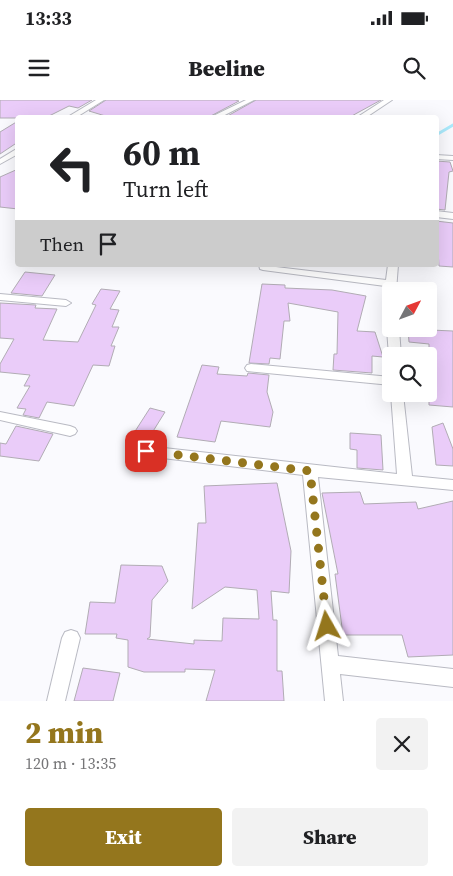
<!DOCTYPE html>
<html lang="en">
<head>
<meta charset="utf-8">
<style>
	body { margin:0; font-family:"Source Serif 4",serif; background:#f2f2f2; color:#202124; height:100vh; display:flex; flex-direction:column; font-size:19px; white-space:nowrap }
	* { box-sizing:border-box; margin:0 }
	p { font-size:16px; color:#757577 }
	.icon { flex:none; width:28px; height:28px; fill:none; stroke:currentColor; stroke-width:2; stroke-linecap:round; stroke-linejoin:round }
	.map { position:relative; height:601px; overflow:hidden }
	.sheet { display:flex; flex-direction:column; background:#fff; flex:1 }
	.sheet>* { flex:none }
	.guide { position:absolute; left:15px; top:15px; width:424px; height:152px; border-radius:5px; box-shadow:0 5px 20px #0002; background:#fff; color:#202124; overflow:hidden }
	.needle { width:32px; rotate:49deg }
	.buttons { position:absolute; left:382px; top:182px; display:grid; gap:10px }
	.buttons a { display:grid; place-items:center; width:55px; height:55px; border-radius:5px; background:#fff; box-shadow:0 5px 20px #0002; font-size:25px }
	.pin { position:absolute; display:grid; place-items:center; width:42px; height:42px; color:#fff; margin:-21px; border-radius:10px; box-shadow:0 2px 8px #0006 }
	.me { position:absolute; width:55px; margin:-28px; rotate:354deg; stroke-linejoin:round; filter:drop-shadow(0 0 4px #0008) }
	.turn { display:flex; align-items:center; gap:18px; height:105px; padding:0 25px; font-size:22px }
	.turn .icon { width:65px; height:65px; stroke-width:2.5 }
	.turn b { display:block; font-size:35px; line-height:42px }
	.then { display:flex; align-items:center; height:48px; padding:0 25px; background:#0003; gap:10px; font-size:19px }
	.round { display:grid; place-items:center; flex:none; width:52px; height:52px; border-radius:5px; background:#f2f2f2 }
	.head { display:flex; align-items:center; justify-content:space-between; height:85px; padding:0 25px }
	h1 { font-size:30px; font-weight:800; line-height:38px; color:#94761d }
	.cta { display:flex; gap:10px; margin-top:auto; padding:10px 25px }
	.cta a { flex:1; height:58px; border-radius:5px; background:#94761d; color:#fff; font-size:20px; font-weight:800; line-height:58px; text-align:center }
	.cta a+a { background:#f2f2f2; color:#202124 }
	.status { display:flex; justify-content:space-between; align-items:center; height:35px; padding:0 25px; background:#fff; direction:ltr }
	.status svg { height:14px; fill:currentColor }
	header { display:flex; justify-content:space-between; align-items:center; height:65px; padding:0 25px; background:#fff; font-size:22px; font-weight:800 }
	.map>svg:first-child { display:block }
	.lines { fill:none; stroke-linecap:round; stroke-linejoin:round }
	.stream { stroke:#abeafc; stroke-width:3 }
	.building { fill:#eaccf9; stroke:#b1acb4 }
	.street-casing { stroke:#b9bac3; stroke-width:2 }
	.street { fill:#fff; fill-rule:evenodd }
	.route { stroke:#94761d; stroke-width:9; stroke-dasharray:0 16.2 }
</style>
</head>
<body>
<div class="status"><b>13:33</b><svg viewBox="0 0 49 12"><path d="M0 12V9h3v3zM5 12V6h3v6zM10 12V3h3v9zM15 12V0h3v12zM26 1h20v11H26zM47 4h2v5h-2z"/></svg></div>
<header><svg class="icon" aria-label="menu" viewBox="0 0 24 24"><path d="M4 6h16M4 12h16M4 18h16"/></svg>Beeline<svg class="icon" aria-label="search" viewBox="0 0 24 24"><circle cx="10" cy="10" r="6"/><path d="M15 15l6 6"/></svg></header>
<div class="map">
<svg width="453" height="601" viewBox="0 0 453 601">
	<rect width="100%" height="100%" fill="#fafafe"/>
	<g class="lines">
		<!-- stream -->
		<polyline class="stream" points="436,35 453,25"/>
	</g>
	<!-- building -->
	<g class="building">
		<polygon points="0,0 92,0 78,8 69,6 45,18 0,18"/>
		<polygon points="106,0 235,0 239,1 207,18 112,18 89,11"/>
		<polygon points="256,0 381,0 348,18 224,18"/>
		<polygon points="18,21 18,42 0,54 0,32"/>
		<polygon points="436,61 450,62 453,71 449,72 445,110 436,109"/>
		<polygon points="18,69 18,109 0,107 0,77"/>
		<polygon points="436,121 453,123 453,167 439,166"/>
		<polygon points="25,172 55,175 42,196 11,193"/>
		<polygon points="262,184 285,185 285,188 332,190 366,196 357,231 375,232 383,257 372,256 372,273 333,270 334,254 337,254 338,212 288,203 290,221 284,221 280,259 270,258 269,264 249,263"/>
		<polygon points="101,189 120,191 110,209 119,210 112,227 119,227 111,246 115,246 109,266 93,265 74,306 47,302 39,318 23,315 26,309 17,308 30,286 24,286 30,275 0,272 0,264 14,239 0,238 0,203 36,205 35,208 57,209 43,240 78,242 96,205 92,204"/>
		<polygon points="408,229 453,231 453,307 429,305 429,244 409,242"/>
		<polygon points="202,265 219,267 217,274 247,276 248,273 269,275 267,292 273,312 270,327 221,321 215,342 177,337"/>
		<polygon points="150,308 165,312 147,341 132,336"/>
		<polygon points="443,323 453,349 453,366 436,365 432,327"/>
		<polygon points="16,326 53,334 39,361 0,356 0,343 6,344"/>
		<polygon points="350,333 381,335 383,370 357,368 357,350 350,349"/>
		<polygon points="277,383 291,451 289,493 271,491 273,520 277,520 277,571 282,571 284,601 206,601 215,570 185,569 185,572 144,572 128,567 128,540 116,538 117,534 85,534 90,502 115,503 121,465 162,466 168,481 152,500 150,537 147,539 194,544 194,540 222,541 223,518 259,519 257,490 225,487 192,509 198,423 206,423 204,386"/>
		<polygon points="360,392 364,404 416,402 418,409 453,401 453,555 408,557 402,535 343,535 335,474 338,474 322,393"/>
		<polygon points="83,568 120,573 113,601 74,601"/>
	</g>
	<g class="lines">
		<!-- street casing -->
		<g class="street-casing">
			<g id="street">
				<polygon points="96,0 104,0 75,18 66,18"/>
				<polygon points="246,0 254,0 219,18 209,18"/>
				<polygon points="384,0 392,0 365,18 356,18"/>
				<polygon points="18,48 18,54 0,64 0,59"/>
				<polygon points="436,55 453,56 453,60 436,59"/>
				<polygon points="436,111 453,113 453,119 436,117"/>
				<polygon points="259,165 386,180 388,165 398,165 396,191 391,191 391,199 386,196 385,186 263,170 260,169"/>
				<polygon points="0,194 66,200 71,203 66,206 0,200"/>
				<polygon points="391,226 391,229 399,229 401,256 391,256 391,259 389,256 387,229"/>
				<polygon points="251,264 391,277 391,285 247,271 245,268 247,265"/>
				<polygon points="391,294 403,294 412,376 453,380 453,390 318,377 338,556 453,569 453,587 340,574 343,601 325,601 303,375 146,356 141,354 139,351 141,348 146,346 397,374"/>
				<polygon points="0,312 70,326 75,328 77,331 75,334 70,336 0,320"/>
				<polygon points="71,530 77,532 80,538 65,601 47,601 62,538 65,532"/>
			</g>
		</g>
		<!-- street -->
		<use href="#street" class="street"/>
	</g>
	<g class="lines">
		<!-- route -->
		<polyline class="route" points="146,351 310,371 327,526"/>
	</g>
</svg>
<div class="buttons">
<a><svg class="needle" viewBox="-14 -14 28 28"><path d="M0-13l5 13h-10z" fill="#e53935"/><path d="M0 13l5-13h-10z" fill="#757577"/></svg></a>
<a><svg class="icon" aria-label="search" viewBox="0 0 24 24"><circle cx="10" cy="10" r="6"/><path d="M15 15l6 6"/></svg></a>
</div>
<div class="pin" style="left:146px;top:351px;background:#d93025"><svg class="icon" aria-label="arrive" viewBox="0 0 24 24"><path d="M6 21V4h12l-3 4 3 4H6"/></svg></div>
<svg class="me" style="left:327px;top:526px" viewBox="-20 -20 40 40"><path d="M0-17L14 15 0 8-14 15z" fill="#94761d" stroke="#fff" stroke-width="4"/></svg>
<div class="guide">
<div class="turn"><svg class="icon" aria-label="left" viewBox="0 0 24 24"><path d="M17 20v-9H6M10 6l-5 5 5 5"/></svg><div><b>60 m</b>Turn left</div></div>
<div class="then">Then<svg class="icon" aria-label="arrive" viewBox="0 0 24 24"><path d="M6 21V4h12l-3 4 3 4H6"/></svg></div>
</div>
</div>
<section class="sheet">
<div class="head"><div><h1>2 min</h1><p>120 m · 13:35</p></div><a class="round"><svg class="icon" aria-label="close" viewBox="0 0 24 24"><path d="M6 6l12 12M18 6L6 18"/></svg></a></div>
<div class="cta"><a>Exit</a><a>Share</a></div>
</section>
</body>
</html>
